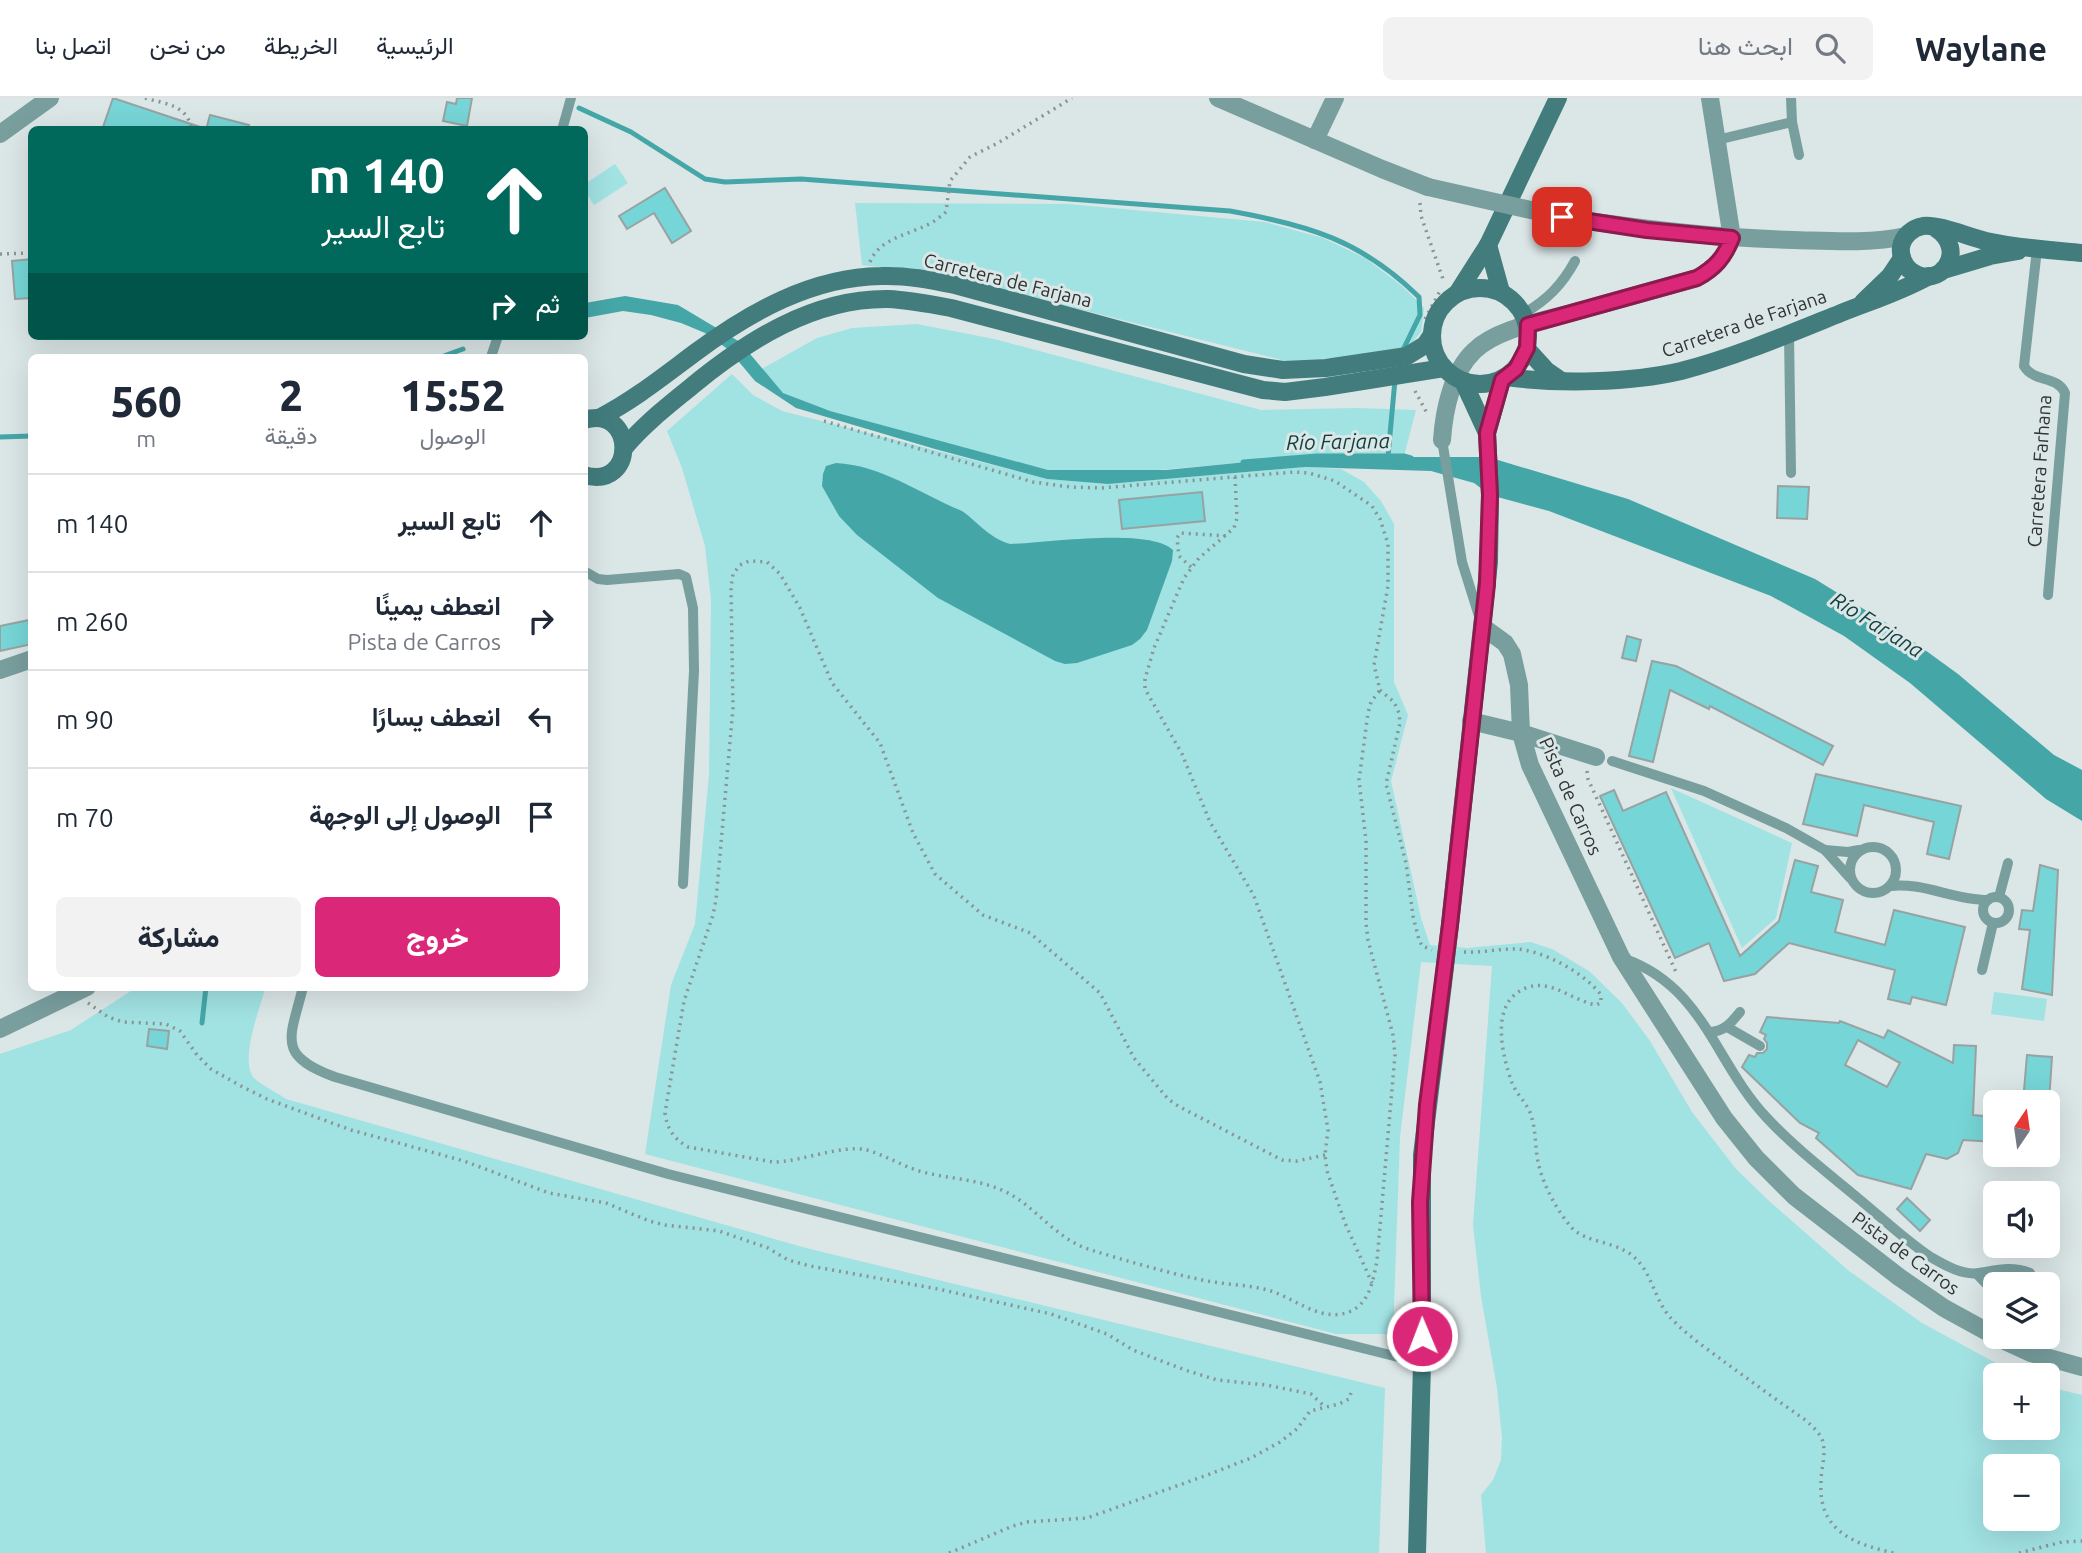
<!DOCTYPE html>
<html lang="ar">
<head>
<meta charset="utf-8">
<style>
	body { margin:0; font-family:Ubuntu,Vazirmatn,sans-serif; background:#f2f2f3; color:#1f2937; direction:rtl; height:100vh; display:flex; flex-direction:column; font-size:26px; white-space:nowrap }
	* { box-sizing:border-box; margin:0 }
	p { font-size:23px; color:#747a83 }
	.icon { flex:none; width:38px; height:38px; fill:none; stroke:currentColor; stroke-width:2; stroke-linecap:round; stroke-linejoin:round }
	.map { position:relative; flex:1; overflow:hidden; direction:ltr }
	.details { position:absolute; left:28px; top:256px; width:560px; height:637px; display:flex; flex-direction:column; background:#fff; border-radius:10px; box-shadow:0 7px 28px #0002; direction:rtl }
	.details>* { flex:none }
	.guide { position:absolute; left:28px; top:28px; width:560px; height:214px; border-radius:10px; box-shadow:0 7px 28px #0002; direction:rtl; background:#00695c; color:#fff; overflow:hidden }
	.needle { width:46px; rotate:13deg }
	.tools { position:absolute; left:1983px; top:992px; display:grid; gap:14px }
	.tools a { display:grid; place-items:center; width:77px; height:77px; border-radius:10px; background:#fff; box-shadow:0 7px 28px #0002; font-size:35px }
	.pin { position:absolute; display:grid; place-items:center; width:60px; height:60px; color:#fff; margin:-30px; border-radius:14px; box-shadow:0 4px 10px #0006 }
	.me { position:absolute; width:77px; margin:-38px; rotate:359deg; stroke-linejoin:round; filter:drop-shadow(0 0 5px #0008) }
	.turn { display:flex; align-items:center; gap:24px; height:147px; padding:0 28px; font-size:32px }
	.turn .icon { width:91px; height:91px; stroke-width:2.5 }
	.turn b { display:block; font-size:49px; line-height:60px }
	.then { display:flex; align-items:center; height:66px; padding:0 28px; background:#0003; gap:14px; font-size:26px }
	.eta { display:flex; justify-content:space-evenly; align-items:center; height:119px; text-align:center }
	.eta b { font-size:42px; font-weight:800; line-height:49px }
	.primary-button { display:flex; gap:14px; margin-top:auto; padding:14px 28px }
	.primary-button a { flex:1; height:80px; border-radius:10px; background:#db2777; color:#fff; font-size:28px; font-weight:800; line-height:80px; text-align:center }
	.primary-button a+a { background:#f2f2f3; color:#1f2937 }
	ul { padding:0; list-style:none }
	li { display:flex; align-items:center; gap:21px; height:98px; padding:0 28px; border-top:2px solid #e0e1e3 }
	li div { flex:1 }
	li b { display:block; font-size:26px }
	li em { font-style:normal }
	header { display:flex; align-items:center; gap:42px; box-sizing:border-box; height:98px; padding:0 35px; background:#fff; border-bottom:2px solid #e0e1e3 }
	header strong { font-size:33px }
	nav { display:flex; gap:38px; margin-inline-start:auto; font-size:24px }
	.search { width:490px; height:63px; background:#f2f2f3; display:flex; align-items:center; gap:18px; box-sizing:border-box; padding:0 24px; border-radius:10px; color:#747a83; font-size:26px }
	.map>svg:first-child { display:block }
	.green { fill:#a1e2e3; fill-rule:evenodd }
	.water { fill:#45a6a8 }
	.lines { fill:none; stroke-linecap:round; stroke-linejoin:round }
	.stream { stroke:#45a6a8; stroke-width:5 }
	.building { fill:#76d5d6; stroke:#98a2a2; stroke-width:2; fill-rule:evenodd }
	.path { stroke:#8b9393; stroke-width:3.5; stroke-dasharray:2 5; stroke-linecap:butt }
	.service { stroke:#799e9e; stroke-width:10 }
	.minor { stroke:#799e9e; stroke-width:18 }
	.tertiary { stroke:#799e9e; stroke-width:18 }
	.secondary { stroke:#427c7d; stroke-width:18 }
	.tertiary-bridge { stroke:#799e9e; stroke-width:18 }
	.secondary-bridge { stroke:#427c7d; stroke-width:18 }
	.route-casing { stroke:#8e194d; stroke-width:18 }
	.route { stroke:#db2777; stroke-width:12 }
	.labels { text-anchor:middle; stroke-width:6; stroke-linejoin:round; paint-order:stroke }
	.street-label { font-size:19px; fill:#2f3333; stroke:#dbe6e6 }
	.water-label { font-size:21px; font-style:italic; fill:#103e3e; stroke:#dbe6e6 }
</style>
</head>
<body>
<header>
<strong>Waylane</strong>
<div class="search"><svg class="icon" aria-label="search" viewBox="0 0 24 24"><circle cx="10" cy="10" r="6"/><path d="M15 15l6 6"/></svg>ابحث هنا</div>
<nav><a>الرئيسية</a><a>الخريطة</a><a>من نحن</a><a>اتصل بنا</a></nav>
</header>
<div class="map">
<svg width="2082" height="1455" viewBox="0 0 2082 1455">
	<rect width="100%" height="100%" fill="#dbe6e6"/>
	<!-- green -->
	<g class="green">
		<polygon points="615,66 628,85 594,107 585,93 585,86"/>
		<polygon points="855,105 1068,106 1265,124 1323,140 1365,160 1402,188 1424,210 1421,234 1403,256 1286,263 939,176 862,167"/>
		<polygon points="917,226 994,241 1261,312 1356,310 1416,312 1404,358 1317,358 1113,376 1048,372 910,337 810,308 783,295 758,273 817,240 852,230"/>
		<path d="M732,276L753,297L782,313L1047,381L1108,386L1304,369L1341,371L1364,384L1381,403L1394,426V584L1408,617L1391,683L1421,820L1430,847L1467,850L1530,844L1552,851L1589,873L1622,905L1650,943L1692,1014L1736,1071L1768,1102L1849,1173L1922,1225L2018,1277L1995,1278V1330H2048V1289L2082,1297V1455H1486L1481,1397L1493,1382L1501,1362L1502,1340L1497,1290L1481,1198L1473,1127L1492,868L1421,864L1400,1039L1393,1236H1336L645,1056L671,887L695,826L709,677L711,501L705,448L682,370L667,333ZM1995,1368H2048V1421H1995Z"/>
		<polygon points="1671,690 1792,745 1776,820 1742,850"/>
		<path d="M137,889H266C260,909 239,963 254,980C262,988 277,994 286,1001L806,1150L1385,1290L1379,1455H0V956L71,932Z"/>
		<polygon points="1994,894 2047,901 2044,923 1991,916"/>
	</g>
	<!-- water -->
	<g class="water">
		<polygon points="625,198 678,207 740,244 783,295 830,313 1048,372 1166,372 1297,359 1488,359 1628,401 1815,481 1896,531 1958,576 2054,657 2082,672 2082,723 2046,701 1910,585 1844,538 1771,498 1549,413 1490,397 1474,385 1431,373 1305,369 1108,386 1047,381 935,351 796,310 755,283 729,252 705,235 681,225 651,217 623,213 585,220 585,205"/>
		<path d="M836,365C881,367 921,396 962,413C979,425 989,440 1010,446C1044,445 1150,429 1173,452L1172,463L1147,532L1140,541L1132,547L1077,565L1065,566L1055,563L938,500L857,437L839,418L822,388L823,376L826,368Z"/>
	</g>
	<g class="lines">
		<!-- stream -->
		<g class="stream">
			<path d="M579,10L631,34L705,81L725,84L801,81L1230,113C1308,127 1361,142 1419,199L1420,217L1401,256"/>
			<polyline points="441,259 463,251"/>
			<polyline points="0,339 32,338"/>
			<polyline points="1388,358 1395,282"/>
			<polyline points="1243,364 1317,358 1404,358 1411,360"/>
			<polyline points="202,925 206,889"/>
		</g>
	</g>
	<!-- building -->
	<g class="building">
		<polygon points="113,0 200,29 199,32 102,32"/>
		<polygon points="457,0 472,0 467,28 443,23 447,4 456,6"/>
		<polygon points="210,17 249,27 248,32 206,32"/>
		<polygon points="665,90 691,133 672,145 654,115 627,131 619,118"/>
		<polygon points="32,161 32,200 15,201 12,163"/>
		<polygon points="1778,388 1809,389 1807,421 1777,420"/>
		<polygon points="1202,394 1205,423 1122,431 1119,402"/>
		<polygon points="29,522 32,546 0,553 0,528"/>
		<polygon points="1627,538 1641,542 1636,563 1622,560"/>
		<polygon points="1652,563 1676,568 1833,648 1823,667 1710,608 1709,611 1670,592 1653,664 1629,658"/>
		<polygon points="1816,676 1961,708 1949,761 1927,756 1934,724 1864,707 1857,738 1803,726"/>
		<polygon points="1614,692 1623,713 1666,694 1740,858 1779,823 1795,762 1818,768 1811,794 1843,802 1835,834 1885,847 1894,812 1965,829 1946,907 1912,899 1910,906 1888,901 1895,872 1789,845 1755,876 1724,883 1709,845 1675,860 1600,698"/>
		<polygon points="2040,767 2058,772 2052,897 2022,891 2030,832 2019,831 2022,812 2033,813"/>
		<path d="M1767,919L1839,925L1840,923L1884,940L1888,932L1953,965L1954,947L1976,948L1973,1017L1995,1019V1044L1963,1042L1958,1055L1947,1061L1926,1056L1911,1091L1858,1077L1816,1040L1819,1035L1800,1025L1742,969L1749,957L1755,959L1757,955H1763L1767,951V945L1764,941L1766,937L1760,934ZM1858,942L1900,965L1887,989L1845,967Z"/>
		<polygon points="149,931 169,933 167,951 147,948"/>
		<polygon points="2027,957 2052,959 2049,1004 2023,1004"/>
		<polygon points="1907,1100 1930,1122 1920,1133 1897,1111"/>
	</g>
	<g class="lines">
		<!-- path -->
		<g class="path">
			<path d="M145,0C165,6 189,7 191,32"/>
			<polyline points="1420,105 1421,118 1444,184"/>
			<polyline points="0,156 32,155"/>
			<path d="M870,164C879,141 907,137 927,127C934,124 940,119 946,114L950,83L970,59L998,45L1072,0"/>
			<polyline points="1425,221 1441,191"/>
			<polyline points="1415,293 1428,317"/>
			<polyline points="824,323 1033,384 1070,389 1101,390 1294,374 1309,375 1335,383 1372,408 1380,421 1388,446 1388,488 1374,567 1380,592 1394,604 1399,615 1400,625 1386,686 1406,765 1413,818 1419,842 1422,848 1432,852"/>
			<polyline points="1235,379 1237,420 1234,430 1199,460 1184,480 1154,550 1145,581 1145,591 1182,656 1210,724 1254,798 1320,984 1328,1032 1325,1057 1327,1073 1345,1125 1372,1185"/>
			<polyline points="1191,469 1179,458 1177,440 1180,435 1228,438"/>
			<polyline points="1587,673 1588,681 1676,874"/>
			<path d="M1464,854C1481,855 1497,851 1514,851C1541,851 1585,875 1601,897V905L1596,907C1573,903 1550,880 1526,890C1489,904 1502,957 1512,985C1517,997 1527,1005 1531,1017C1536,1032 1535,1049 1538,1064C1543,1087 1557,1113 1572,1130C1586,1145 1616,1143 1634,1159C1652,1175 1654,1200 1669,1218C1685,1236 1707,1251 1726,1265C1752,1284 1778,1303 1804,1321C1811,1327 1818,1333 1822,1341C1827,1355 1821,1370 1821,1384C1818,1433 1854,1446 1894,1455"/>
			<polyline points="88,905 108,919 123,924 166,926 180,933 197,957 211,971 239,987 267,1001 351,1032 464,1063 549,1095 606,1105 649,1123 665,1127 719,1133 768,1150 788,1162 810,1168 938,1191 1051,1216 1107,1236 1133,1252 1185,1272 1217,1282 1266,1287 1311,1296 1324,1308"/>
			<path d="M1325,1057L1297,1063L1282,1062L1178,1008L1168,1001L1134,960L1100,895L1030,835L983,817L935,776L913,735L880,645L832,585L800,510L780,476L767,464L749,463L740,467L733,476L731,489L733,610L716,802L713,817L684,903L665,1015C667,1031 674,1041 688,1049L773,1064C801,1064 842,1046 867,1052C884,1057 899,1066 916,1072C944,1081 976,1080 1004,1093C1036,1108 1055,1141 1091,1152C1124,1162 1164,1174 1198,1181C1222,1187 1248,1186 1271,1193C1296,1201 1323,1226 1351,1213C1370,1204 1373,1182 1377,1163L1395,957L1393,937L1368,842L1366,825V743L1359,682L1368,615L1371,604L1380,592"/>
			<polyline points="949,1455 1013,1428 1027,1424 1087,1420 1210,1376 1251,1360 1280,1344 1297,1331 1310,1313 1339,1306 1349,1301 1351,1295"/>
			<polyline points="2019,1455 2062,1444 2082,1443"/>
		</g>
		<!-- service -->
		<g class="service">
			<polyline points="1791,0 1792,24 1799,57"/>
			<polyline points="562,32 571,0"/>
			<polyline points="1717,42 1792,24"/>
			<path d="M2037,151L2024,268C2034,285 2057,277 2065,295L2048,497"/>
			<path d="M1523,216C1547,202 1562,187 1575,163"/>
			<polyline points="1789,236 1791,375"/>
			<polyline points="491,259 498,238"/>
			<polyline points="1442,342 1462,464 1479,518"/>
			<polyline points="584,473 598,481 607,482 679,476 686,479 693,510 694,573 683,786"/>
			<polyline points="1612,663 1704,693 1786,730 1825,752 1850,780"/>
			<circle cx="1873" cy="772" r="23"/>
			<polyline points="1825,752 1848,754 1859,752"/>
			<path d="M1890,788C1924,784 1953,802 1988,802"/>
			<circle cx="1996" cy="812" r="13"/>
			<polyline points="1999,799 2008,765"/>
			<path d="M1625,861C1704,889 1715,965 1767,1020C1795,1050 1828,1075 1859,1101C1882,1120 1904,1141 1929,1158C1943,1166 1962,1178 1979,1175C1998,1172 2011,1168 2030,1175L2035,1186"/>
			<polyline points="1982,872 1993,825"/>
			<path d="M303,889C290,941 276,957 335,979L668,1076L1422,1265"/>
			<polyline points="1727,929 1760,948"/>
			<path d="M1710,934C1725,933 1731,925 1740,914"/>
			<polyline points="1977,1176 1995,1195"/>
		</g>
		<!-- minor -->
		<g class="minor">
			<polyline points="0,36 50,0"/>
			<polyline points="1315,42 1335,0"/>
			<path d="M1442,342C1444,312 1452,274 1474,253C1497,230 1548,222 1578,213C1618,202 1657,191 1697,180C1715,170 1724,160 1732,140L1710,0"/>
			<polyline points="1483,529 1505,545 1512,556 1519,587 1521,635 1530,667 1621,859 1724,1020 1756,1060 1794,1098 1899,1179 1944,1210 1995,1238"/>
			<polyline points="0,572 32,561"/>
			<polyline points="1471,623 1521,635 1596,659"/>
			<polyline points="1996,1239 2031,1255 2082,1269"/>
		</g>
		<!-- tertiary -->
		<g class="tertiary">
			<polyline points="1218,0 1382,71 1428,89"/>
			<path d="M1562,119C1639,131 1715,140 1793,142C1831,143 1868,146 1906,138"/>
			<polyline points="0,931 87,889"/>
		</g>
		<!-- secondary -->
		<g class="secondary">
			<path d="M1935,130C1970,152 1939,194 1911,173C1904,168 1900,158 1901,149C1903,138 1912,130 1923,128C1940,126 1968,139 1986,143C2017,150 2050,152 2082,155"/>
			<polyline points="1488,147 1501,194"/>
			<polyline points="1943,172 1990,158 2018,153"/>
			<circle cx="1480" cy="238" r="48"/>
			<polyline points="1458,194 1488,147 1558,0"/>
			<polyline points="1863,204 1890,178 1902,160"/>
			<polyline points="1527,251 1547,273 1560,282"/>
			<path d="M1506,279C1557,286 1630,285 1681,273C1735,259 1789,236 1841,215C1871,203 1900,194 1929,178"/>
			<polyline points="1463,283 1487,335"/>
			<path d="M599,320C634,302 665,277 696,254C750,214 812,179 881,178C906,177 931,182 955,187L1244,266L1283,272L1326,270L1407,258L1425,247L1431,238"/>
			<path d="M584,322C636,306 637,393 584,377"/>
			<path d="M625,349C644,326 669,307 692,288C747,243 813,200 888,201C909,202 930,206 951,210L1263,292L1285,294L1325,289L1444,270"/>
			<polyline points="1450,826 1489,464 1490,397 1487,335 1502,282"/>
			<polyline points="1417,1455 1422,1265 1422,1057 1443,886"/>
		</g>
		<!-- tertiary-bridge -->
		<polyline class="tertiary-bridge" points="1428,89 1562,119"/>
		<!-- secondary-bridge -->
		<polyline class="secondary-bridge" points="1443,886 1450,826"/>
	</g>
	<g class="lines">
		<!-- route casing -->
		<g class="route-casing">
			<path id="route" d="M1422,1238L1420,1104L1427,1007L1450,827L1487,486L1490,397L1487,335L1502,282L1516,271L1527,250L1528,227L1697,180C1715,170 1724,160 1732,140L1647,132L1562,119"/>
		</g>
		<!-- route -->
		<use href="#route" class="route"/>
	</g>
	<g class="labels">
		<!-- street labels -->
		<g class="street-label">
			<text transform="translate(1008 182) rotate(14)" y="7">Carretera de Farjana</text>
			<text transform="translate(1744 225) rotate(-19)" y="7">Carretera de Farjana</text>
			<text transform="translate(2039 373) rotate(-86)" y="7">Carretera Farhana</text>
			<text transform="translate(1571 698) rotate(66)" y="7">Pista de Carros</text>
			<text transform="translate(1906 1155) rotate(36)" y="7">Pista de Carros</text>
		</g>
		<!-- water labels -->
		<g class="water-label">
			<text transform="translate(1338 344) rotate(-1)" y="7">Río Farjana</text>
			<text transform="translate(1877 527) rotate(32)" y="7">Río Farjana</text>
		</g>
	</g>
</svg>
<div class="tools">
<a><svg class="needle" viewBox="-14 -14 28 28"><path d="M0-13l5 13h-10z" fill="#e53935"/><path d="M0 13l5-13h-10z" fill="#747a83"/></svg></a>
<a><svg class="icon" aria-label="sound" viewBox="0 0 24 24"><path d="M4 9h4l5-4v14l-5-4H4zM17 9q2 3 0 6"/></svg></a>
<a><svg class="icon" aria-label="layers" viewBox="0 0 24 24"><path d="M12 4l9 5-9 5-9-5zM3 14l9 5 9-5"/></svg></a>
<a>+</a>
<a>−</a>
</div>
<div class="pin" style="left:1562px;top:119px;background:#d93025"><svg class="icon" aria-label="arrive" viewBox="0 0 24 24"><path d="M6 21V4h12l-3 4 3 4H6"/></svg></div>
<svg class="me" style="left:1422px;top:1238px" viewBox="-20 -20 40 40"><circle r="17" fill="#db2777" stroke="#fff" stroke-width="3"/><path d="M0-11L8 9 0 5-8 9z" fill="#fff"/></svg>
<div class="guide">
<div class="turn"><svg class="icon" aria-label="ahead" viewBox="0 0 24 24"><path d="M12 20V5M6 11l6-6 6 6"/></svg><div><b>140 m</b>تابع السير</div></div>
<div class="then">ثم<svg class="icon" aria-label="right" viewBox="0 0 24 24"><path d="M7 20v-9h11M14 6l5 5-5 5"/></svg></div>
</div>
<section class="details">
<div class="eta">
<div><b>15:52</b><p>الوصول</p></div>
<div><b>2</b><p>دقيقة</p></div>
<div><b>560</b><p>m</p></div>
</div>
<ul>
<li><svg class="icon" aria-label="ahead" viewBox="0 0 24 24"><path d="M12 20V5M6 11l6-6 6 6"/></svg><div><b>تابع السير</b></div><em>140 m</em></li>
<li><svg class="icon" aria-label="right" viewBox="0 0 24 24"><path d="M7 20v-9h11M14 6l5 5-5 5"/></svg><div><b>انعطف يمينًا</b><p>Pista de Carros</p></div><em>260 m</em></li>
<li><svg class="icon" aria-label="left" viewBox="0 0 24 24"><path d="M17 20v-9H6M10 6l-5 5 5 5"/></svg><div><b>انعطف يسارًا</b></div><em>90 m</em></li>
<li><svg class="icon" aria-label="arrive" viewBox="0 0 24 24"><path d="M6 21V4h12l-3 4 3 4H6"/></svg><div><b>الوصول إلى الوجهة</b></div><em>70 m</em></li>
</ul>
<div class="primary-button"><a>خروج</a><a>مشاركة</a></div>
</section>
</div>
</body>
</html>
